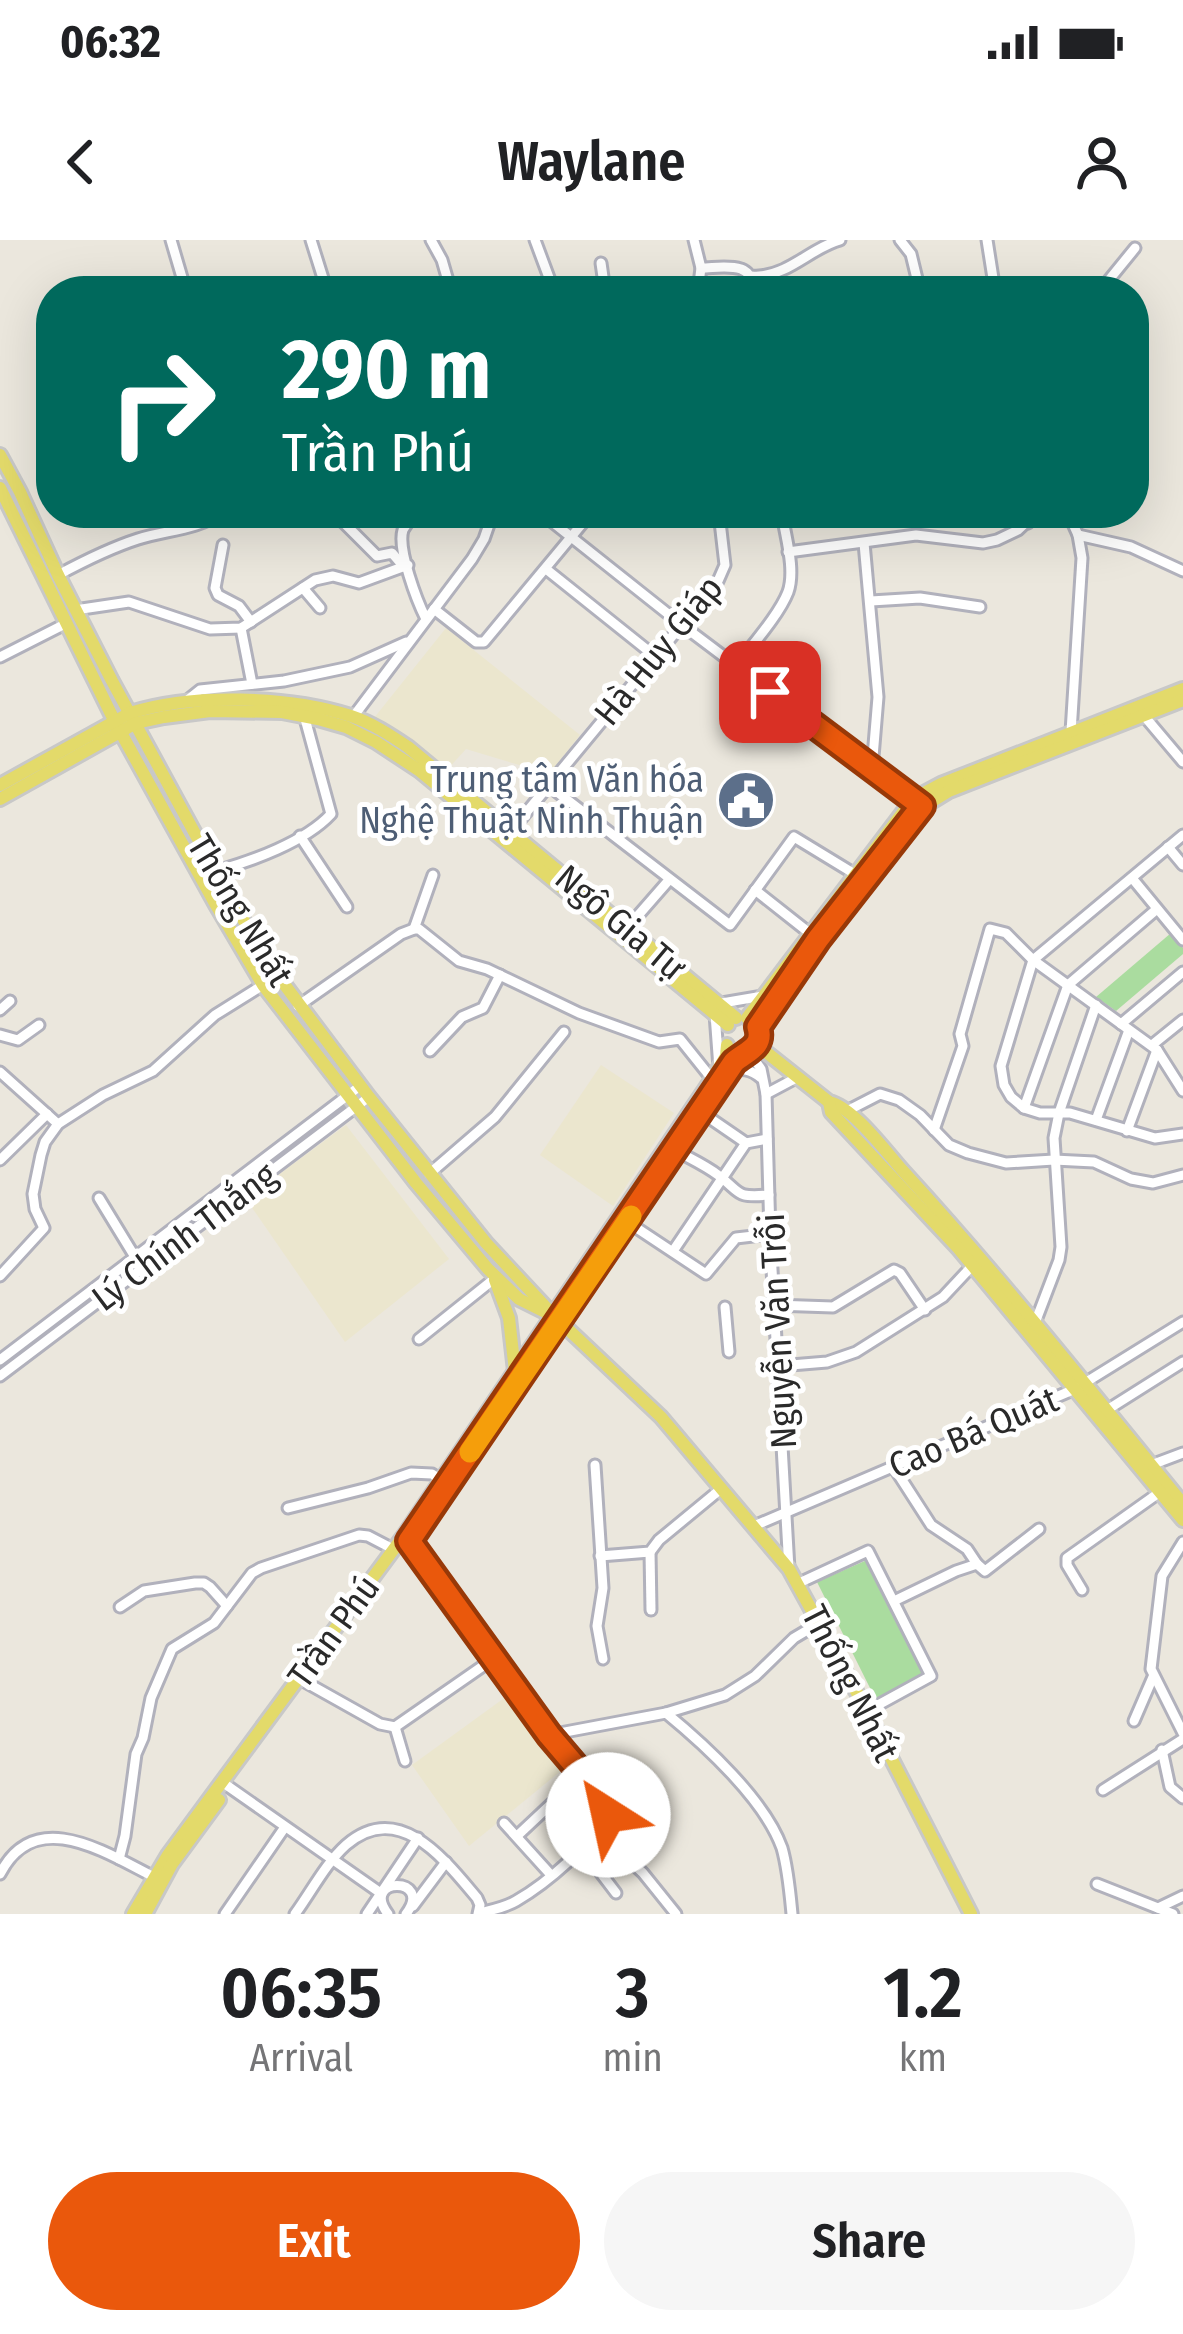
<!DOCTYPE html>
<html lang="en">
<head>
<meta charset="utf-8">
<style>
	body { margin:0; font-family:"Fira Sans Condensed",sans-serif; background:#f6f6f6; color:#202124; height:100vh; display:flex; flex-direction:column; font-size:45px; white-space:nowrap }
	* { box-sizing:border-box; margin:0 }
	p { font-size:39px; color:#757577 }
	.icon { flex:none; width:66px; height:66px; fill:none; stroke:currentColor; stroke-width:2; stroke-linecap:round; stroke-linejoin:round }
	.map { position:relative; height:1674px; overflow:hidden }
	.drawer { display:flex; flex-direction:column; background:#fff; flex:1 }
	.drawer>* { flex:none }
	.hud { position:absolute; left:36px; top:36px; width:1113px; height:252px; border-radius:48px; box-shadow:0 12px 48px #0002; background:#00695c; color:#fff; overflow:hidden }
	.pin { position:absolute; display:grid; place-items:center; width:102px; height:102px; color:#fff; margin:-51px; border-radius:24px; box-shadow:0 6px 18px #0006 }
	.me { position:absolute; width:132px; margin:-66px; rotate:325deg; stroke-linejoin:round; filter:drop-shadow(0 0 9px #0008) }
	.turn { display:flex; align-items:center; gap:42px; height:252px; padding:0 48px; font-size:54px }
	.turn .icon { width:156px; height:156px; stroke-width:2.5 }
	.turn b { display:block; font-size:84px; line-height:102px }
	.eta { display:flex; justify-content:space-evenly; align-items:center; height:204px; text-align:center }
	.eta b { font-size:72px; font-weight:600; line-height:84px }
	.cta { display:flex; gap:24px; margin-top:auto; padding:24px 48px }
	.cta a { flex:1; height:138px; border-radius:72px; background:#ea580c; color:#fff; font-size:48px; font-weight:600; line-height:138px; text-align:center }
	.cta a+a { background:#f6f6f6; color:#202124 }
	.status { display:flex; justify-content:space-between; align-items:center; height:84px; padding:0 60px; background:#fff; direction:ltr }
	.status svg { height:33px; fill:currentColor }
	header { display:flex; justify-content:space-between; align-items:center; height:156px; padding:0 48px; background:#fff; font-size:54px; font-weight:600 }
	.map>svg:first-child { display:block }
	.education { fill:#ebe6ce }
	.green { fill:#aadc9f }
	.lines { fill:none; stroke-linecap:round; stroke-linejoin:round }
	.minor-casing { stroke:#b1b1bc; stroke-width:15 }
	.major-casing { stroke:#c8c8c8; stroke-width:18 }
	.minor { stroke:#fff; stroke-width:9 }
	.major { stroke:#e3da6a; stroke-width:12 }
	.route-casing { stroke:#983908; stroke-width:30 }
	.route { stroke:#ea580c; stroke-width:21 }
	.slow { stroke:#f59e0b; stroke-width:21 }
	.labels { text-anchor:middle; stroke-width:10; stroke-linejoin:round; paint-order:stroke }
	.street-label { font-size:36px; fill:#2a2a2a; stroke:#fff }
	.service-label { font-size:36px; fill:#4e5e75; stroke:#fff; text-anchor:end }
</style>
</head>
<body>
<div class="status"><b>06:32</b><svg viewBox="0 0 49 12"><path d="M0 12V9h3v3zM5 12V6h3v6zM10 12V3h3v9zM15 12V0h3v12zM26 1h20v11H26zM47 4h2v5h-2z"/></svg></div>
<header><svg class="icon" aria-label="back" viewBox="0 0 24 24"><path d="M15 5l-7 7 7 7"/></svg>Waylane<svg class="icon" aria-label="person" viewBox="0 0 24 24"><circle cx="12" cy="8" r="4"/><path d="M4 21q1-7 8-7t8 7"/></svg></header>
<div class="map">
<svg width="1183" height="1674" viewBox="0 0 1183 1674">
	<rect width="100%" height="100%" fill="#ebe7dd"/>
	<!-- education -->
	<g class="education">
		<polygon points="446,388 580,495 549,534 466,509 447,530 409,500 374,478"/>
		<polygon points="601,825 674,873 613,966 540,915"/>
		<polygon points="346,885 449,1019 345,1102 246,959"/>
		<polygon points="507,1456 567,1526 469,1606 412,1525"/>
	</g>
	<!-- green -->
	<g class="green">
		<polygon points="1171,693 1183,708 1183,714 1116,771 1096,757"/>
		<polygon points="867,1320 927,1437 877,1462 817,1342"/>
	</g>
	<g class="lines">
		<!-- minor casing -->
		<g class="minor-casing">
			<g id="minor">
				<polyline points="171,0 186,51"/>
				<polyline points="311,0 327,51"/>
				<polyline points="431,0 442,20 451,51"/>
				<polyline points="535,0 554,51"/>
				<polyline points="694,0 701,28 698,51"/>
				<polyline points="900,0 911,14 920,51"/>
				<polyline points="987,0 995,51"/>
				<polyline points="601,23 605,51"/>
				<path d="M701,28C713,28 729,25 741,29C753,34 744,37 759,36C790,34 811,8 840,0"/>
				<polyline points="1100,51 1135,8"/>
				<path d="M414,273C413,275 404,288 403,290C397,309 417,361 426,379"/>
				<polyline points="541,273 682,385 917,562"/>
				<path d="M967,273C989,282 1004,269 1028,283"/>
				<polyline points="1068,273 1078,295 1082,318 1071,492 1073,498"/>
				<polyline points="343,282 377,316 392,313 404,327"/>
				<polyline points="1078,295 1131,307 1183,331"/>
				<polyline points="864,303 878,457 872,529"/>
				<polyline points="223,305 215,348 218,355 239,366 251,382"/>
				<polyline points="788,312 916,295 983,303 997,300 1018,290 1036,273"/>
				<polyline points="546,329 656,417"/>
				<path d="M58,335C84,321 110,308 138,299C166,290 197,290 221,273"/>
				<polyline points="303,348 320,368"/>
				<polyline points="871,361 920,358 980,367"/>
				<polyline points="434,369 476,402 484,402 591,273"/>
				<polyline points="75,370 129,362 210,389 241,388 315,340 333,336 359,343 408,325"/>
				<polyline points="241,388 252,444"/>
				<polyline points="0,417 65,384"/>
				<path d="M737,425C752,405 779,375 788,352C796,329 785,296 782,273"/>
				<polyline points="185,462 200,450 284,441 350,427 406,402"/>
				<polyline points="1140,471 1183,522"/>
				<polyline points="353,477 472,319 484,299 493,273"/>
				<polyline points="548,545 730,685 794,597 858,636"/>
				<polyline points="511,591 718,341 725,325 719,273"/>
				<polyline points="1183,595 1033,720 1001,826 1004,845 1011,857 1024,868 1040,873 1070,873 1155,898 1183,894"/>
				<polyline points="300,596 347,667"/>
				<polyline points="1168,607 1183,625"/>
				<path d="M216,631C252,621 305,602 331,574L304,475"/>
				<polyline points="1132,638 1183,700"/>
				<polyline points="755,650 812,695"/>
				<polyline points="628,687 669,640"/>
				<polyline points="414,689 433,635"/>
				<polyline points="722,763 763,756"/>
				<polyline points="298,766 401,694 414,689 419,689 459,721 487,729 579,773 659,802 680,799 712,839"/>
				<polyline points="0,770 10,761"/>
				<polyline points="715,774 719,828"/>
				<polyline points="1121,784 1183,732"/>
				<polyline points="0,795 18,800 39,785"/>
				<polyline points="1152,805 1183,780"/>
				<polyline points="430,811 462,777 483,768 500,735"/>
				<polyline points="749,812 761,829 766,854 770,994 789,1329"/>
				<path d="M728,831C741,828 751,829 761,838"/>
				<polyline points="0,832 58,884"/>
				<polyline points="766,854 798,837"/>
				<polyline points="1024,868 1068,745 1157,669"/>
				<polyline points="698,870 746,903"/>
				<polyline points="847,871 880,854 899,860 920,875 949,905 968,913 1006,923 1054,920 1094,922 1131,939 1153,943 1183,935"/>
				<polyline points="1096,880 1129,790"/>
				<polyline points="934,890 963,806 960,794 990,689 1006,693 1033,720 1157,810 1183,851"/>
				<polyline points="1127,891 1157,810"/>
				<path d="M675,910C689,918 705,925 718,935C742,953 734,958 769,955"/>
				<polyline points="0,920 47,874"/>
				<polyline points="429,934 495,877 564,792"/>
				<polyline points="99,958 135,1017"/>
				<polyline points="620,977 706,1034 736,998 770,994"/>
				<polyline points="673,1011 746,903 767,899"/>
				<polyline points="0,1036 44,988 35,969 33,954 41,915 45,902 58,884 103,855 153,831 215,775 263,745"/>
				<polyline points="774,1065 833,1067 894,1030 900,1033 925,1070"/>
				<polyline points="725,1067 729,1112"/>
				<polyline points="1035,1083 1059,1020 1061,1007 1054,898 1059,873 1096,765"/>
				<polyline points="419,1099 494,1039"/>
				<polyline points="0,1120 360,846"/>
				<polyline points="779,1126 827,1122 856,1112 943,1057 972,1026"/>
				<polyline points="0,1136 369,857"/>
				<polyline points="1107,1170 1183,1122"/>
				<polyline points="595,1225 603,1348 597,1386 603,1419"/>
				<polyline points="1151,1225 1183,1213"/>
				<polyline points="893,1226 931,1285 967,1309 977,1324"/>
				<polyline points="288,1268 368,1248 411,1233 432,1234 441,1240"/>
				<polyline points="754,1286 1075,1149 1183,1082"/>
				<path d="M405,1294L549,1495L600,1555L608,1571C598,1601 544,1645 516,1661C504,1668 492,1670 479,1673"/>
				<polyline points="1183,1302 1162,1336 1151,1429 1183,1493"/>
				<polyline points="650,1312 651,1370"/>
				<polyline points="600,1316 650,1312 659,1300 722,1248"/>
				<polyline points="799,1343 868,1311 931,1436 867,1471"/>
				<polyline points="1082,1350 1067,1325 1067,1318 1160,1252"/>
				<polyline points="894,1361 956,1331 977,1324 985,1331 1039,1289"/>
				<polyline points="120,1367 144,1351 195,1343 204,1343 210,1347 227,1366"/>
				<polyline points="298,1438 380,1484 395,1487 493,1419"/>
				<path d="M666,1473C705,1505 765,1560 782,1608C788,1629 790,1653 792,1674"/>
				<polyline points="1134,1481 1153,1437"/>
				<polyline points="395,1487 405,1521"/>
				<polyline points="549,1495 666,1473 725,1455 755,1436 794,1398 821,1382"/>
				<polyline points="1162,1510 1170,1547 1183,1558"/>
				<polyline points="222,1542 382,1654"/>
				<polyline points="1103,1550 1183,1499"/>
				<polyline points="504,1583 551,1635"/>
				<polyline points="598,1591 643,1633 676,1674"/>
				<polyline points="517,1596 581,1536"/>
				<polyline points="581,1607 616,1653"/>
				<polyline points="119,1619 125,1596 136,1514 143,1498 151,1458 172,1409 214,1383 252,1333 261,1328 359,1295 368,1296 393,1309"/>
				<path d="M0,1634C35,1565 106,1613 156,1638"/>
				<polyline points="1097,1644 1173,1674"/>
				<polyline points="413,1666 446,1622"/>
				<polyline points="1158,1668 1183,1656"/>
				<polyline points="225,1674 285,1587"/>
				<path d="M295,1674C311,1652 326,1623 346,1605C399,1559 445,1620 477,1658L480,1665L478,1674"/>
				<polyline points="367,1674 418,1598"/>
				<path d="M388,1674C359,1636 435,1636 406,1674"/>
			</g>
		</g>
		<!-- major casing -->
		<g class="major-casing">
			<g id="major">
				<polyline points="0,215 20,252 58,335 112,441 230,658 275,732 369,857 486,1003 554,1076 661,1177 789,1329 867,1471 971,1674"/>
				<polyline points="0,248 115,482 216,665 263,745 416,943 488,1029 519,1059 547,1073"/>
				<path d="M0,545L130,473C193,453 288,456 351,476C372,483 390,495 408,507L736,778"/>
				<polyline points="0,559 136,483 164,477 210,471 282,472 318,479 346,487 376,502 420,531 728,785"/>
				<polyline points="747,778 913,559 941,544 1183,449"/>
				<polyline points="758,787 818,699 918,570 949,551 1183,460"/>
				<path d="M757,805L829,862C853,867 886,912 903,931C1001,1038 1091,1151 1183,1264"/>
				<polyline points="829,862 831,872 958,1008 1183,1280"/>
				<polyline points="632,974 734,822 744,813"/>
				<polyline points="495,1040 509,1078 515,1131"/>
				<polyline points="133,1674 168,1615 405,1294 712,839 726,816 727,805"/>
				<polyline points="145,1674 172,1624 219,1560"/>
			</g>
		</g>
		<!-- minor -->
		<use href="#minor" class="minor"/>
		<!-- major -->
		<use href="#major" class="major"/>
	</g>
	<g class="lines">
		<!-- route casing -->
		<g class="route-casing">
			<path id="route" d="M608,1575L600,1555L549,1495L409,1301L734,822C747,811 764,807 758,787L818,699L922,566L770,452"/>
		</g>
		<!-- route -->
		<use href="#route" class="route"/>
		<!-- slow -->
		<polyline class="slow" points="470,1212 631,976"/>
	</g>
	<!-- icons -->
	<defs>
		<g id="civic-disc" transform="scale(3)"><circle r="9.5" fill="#5c6f8a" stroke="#fff"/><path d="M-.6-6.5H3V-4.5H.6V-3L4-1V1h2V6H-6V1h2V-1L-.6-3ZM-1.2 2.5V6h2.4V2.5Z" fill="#fff"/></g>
	</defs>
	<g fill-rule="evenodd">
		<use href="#civic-disc" x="746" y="560"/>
	</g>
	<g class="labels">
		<!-- street labels -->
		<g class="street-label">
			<text transform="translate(658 410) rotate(-51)" y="13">Hà Huy Giáp</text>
			<text transform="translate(241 670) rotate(59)" y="13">Thống Nhất</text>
			<text transform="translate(621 682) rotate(40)" y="13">Ngô Gia Tự</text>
			<text transform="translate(184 996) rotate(-37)" y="13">Lý Chính Thắng</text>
			<text transform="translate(777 1091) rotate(-93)" y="13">Nguyễn Văn Trỗi</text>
			<text transform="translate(973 1192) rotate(-23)" y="13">Cao Bá Quát</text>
			<text transform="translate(333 1391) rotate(-54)" y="13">Trần Phú</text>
			<text transform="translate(851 1443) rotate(63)" y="13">Thống Nhất</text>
		</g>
		<!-- service labels -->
		<g class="service-label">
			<text x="704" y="552">Trung tâm Văn hóa<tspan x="704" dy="41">Nghệ Thuật Ninh Thuận</tspan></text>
		</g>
	</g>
</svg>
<div class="pin" style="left:770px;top:452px;background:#d93025"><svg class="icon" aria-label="arrive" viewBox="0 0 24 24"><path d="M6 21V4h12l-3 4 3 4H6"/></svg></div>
<svg class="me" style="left:608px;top:1575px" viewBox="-20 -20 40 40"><circle r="19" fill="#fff"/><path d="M0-13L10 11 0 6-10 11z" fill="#ea580c"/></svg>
<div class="hud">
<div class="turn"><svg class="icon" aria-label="right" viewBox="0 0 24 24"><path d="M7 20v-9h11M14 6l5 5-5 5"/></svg><div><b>290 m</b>Trần Phú</div></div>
</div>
</div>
<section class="drawer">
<div class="eta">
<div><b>06:35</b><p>Arrival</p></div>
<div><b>3</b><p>min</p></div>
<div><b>1.2</b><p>km</p></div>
</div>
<div class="cta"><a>Exit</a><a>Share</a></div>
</section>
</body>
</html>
